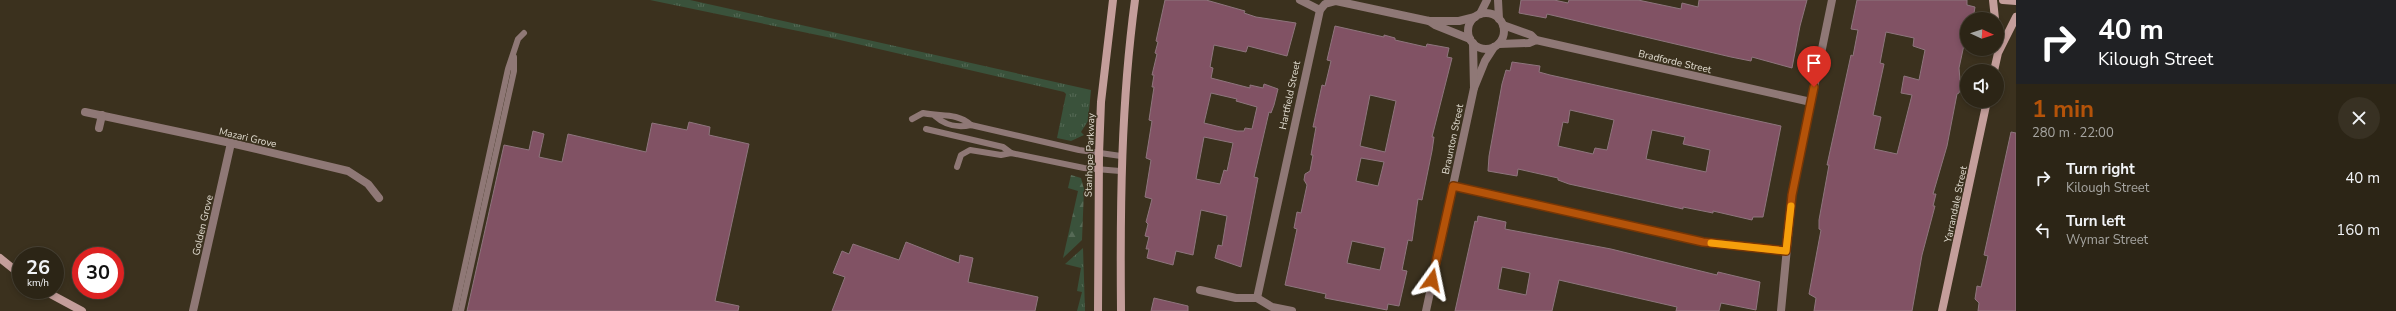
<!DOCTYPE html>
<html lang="en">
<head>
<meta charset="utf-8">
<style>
	body { margin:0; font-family:"Nunito Sans",sans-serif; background:#383123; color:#f1f3f6; height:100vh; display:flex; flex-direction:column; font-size:15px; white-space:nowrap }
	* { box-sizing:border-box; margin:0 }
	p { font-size:13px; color:#a6a5a1 }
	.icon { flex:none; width:22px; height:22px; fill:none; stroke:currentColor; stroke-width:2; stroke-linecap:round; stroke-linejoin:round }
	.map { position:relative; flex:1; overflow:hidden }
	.sheet { display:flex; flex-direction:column; background:#2c2516; width:380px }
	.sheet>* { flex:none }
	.banner { background:#202124; color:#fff; overflow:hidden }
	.needle { width:26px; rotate:93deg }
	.fabs { position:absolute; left:1960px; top:12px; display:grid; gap:8px }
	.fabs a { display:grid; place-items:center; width:44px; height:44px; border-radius:50%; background:#2c2516; box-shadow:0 2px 6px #0003,0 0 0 1px #484235; font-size:20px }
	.speed { position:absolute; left:12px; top:247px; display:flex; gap:8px; font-size:20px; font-weight:700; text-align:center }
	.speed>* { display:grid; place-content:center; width:52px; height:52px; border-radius:50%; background:#2c2516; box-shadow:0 2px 6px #0003,0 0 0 1px #484235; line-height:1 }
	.speed small { font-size:10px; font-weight:400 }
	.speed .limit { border:6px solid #d22; background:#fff; color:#111 }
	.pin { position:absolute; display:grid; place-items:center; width:34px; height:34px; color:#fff; margin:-41px -17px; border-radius:50% 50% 50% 0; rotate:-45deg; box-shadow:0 0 4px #0007 }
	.pin .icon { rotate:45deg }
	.me { position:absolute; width:44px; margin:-22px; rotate:12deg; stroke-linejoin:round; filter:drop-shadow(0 0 3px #0008) }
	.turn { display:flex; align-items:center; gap:14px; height:84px; padding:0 16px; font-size:18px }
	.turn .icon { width:52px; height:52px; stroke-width:2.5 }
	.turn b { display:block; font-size:28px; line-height:34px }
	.round { display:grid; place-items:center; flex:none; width:42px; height:42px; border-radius:21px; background:#383123 }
	.summary { display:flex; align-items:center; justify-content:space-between; height:68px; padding:0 16px }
	h1 { font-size:24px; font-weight:700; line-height:30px; color:#b45309 }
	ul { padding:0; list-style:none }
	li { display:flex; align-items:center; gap:12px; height:52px; padding:0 16px }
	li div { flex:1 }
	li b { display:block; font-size:15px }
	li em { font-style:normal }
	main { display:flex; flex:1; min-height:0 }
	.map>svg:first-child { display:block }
	.grass { fill:url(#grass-tufts) }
	.forest { fill:url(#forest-firs) }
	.building { fill:#815264; stroke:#8e757d; fill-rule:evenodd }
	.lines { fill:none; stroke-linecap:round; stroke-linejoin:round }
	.lane { stroke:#8f7876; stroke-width:6 }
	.street { stroke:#8f7876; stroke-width:8 }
	.secondary { stroke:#c49e9b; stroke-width:8 }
	.route-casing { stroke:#753606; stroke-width:10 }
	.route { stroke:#b45309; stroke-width:7 }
	.slow { stroke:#f59e0b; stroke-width:7 }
	.labels { text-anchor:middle; stroke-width:3; stroke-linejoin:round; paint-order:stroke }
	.street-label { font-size:10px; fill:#e1dcd0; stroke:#3b311e }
</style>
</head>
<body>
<main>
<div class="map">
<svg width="2016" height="311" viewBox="0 0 2016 311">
	<defs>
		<pattern id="grass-tufts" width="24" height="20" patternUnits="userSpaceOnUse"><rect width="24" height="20" fill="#3a523b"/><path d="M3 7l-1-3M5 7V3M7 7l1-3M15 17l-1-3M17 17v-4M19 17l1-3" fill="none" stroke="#566a56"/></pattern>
		<pattern id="forest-firs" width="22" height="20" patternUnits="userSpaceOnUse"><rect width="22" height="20" fill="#3a523b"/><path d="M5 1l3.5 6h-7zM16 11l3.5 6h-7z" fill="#566a56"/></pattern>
	</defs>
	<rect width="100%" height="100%" fill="#3b311e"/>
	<!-- grass -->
	<g class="grass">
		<polygon points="650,0 690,0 1091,90 1088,121 1081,132 1084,135 1071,141 1057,138 1066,94 1064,92 827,37"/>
		<polygon points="1083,248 1085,311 1077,311 1082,292 1077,291 1081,268 1065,264"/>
	</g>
	<!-- forest -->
	<polygon class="forest" points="1071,175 1081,178 1084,189 1082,240 1063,258 1078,191 1068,188"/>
	<!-- building -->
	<g class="building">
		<path d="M1165,0H1206L1245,11L1244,13L1256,17L1296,23L1287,56L1248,46L1246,52L1214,45L1210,67L1213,68L1211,78L1250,88V85L1263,88L1264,84L1278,89L1274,105L1271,113L1269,112L1254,177L1258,178L1241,267L1215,258L1218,245L1222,246L1227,216L1201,210L1193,255L1176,251L1173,265L1147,258L1149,249H1146L1149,237L1145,236L1148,224L1146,222L1152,199L1145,197L1151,160L1146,158L1152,121L1149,120L1154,87H1152L1154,75H1152L1157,54L1155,53L1158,42L1156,41ZM1211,93L1237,99L1236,101L1257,107L1252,129L1245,128L1244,131H1237L1204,123ZM1204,137L1233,143L1227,171L1224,170L1220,184L1196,179Z"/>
		<polygon points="1521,0 1554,0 1568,3 1569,0 1638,0 1681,9 1682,3 1698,7 1699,0 1807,0 1800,26 1792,68 1752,57 1751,61 1731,57 1547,14 1546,18 1519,13"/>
		<path d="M1857,0H1967V5L1975,7L1973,19H1967V31L1959,68L1960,80L1962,81L1959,93L1957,94L1947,146L1933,194H1936L1933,206H1935L1922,255L1912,311H1814L1816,298L1809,294L1821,230L1819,229V220L1829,165H1827L1851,55L1853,56L1858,30L1851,29ZM1886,32L1914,38L1913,46L1925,50L1919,80L1904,76L1901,93L1912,95L1897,154L1874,149L1881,117L1873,115L1884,64L1880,63Z"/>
		<path d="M1335,26L1384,37V35L1395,38V40L1426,47L1427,44L1449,48L1447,57L1452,58L1432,137H1434L1432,151L1422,200L1418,199L1412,241L1408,240L1402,270L1407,271L1399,306L1388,304L1387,310L1325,298L1326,294L1285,285L1297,229L1294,228L1297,212L1301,213L1307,185L1304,180L1305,174L1310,171L1313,155H1311L1316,127H1313L1322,85L1325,86L1331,61L1327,60ZM1370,95L1396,101L1385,152L1360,146ZM1361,158L1384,162L1378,186L1356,181ZM1352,241L1385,248L1380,270L1347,263Z"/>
		<path d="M1512,62L1540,66L1539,72L1550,75L1781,126L1763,217H1753L1752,220L1713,211V213L1683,207V209L1569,184L1558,180V178L1518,169L1517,176L1488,171L1489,156L1502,84L1506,70L1510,71ZM1570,110L1614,120L1607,150L1595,148L1593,154L1558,146L1563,122L1568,123ZM1652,130L1685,137L1683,144L1710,150L1706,172L1646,159Z"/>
		<polygon points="689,122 710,127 709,135 749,144 715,301 739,306 738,311 467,311 504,145 529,150 533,131 544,134 539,157 562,162 568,134 646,152 652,123 687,130"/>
		<polygon points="2011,132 2016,133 2016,311 1978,311 1979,303 1975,299 1977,286 1981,287 1988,256 1984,255"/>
		<path d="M1478,216L1506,222L1505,229L1611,249L1717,275L1718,272L1760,282L1756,310L1721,303L1719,311H1676L1677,307L1559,280L1552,311H1455L1475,221L1477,222ZM1502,267L1530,273L1526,295L1498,289Z"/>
		<polygon points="906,242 959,263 960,255 973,258 968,282 1038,297 1035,311 832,311 845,277 833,273 842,251 849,254 853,244 899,260"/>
		<polygon points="1154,298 1188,306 1188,311 1151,311"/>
	</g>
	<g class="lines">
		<!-- lane -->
		<g class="lane">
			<path d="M935,116C946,126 957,128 971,125L1079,150L1121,156"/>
			<path d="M912,119L923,113C941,117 956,112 971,125"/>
			<polyline points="926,129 1003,147 1011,153"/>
			<polyline points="957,167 961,155 970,150 1001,155 1011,153 1084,168 1120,171"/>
			<polyline points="455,311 508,69 518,39 524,33"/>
			<polyline points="461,311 514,71 514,57"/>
		</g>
		<!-- street -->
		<g class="street">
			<polyline points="1300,0 1320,10"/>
			<polyline points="1498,0 1499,19"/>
			<circle cx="1486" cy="31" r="18"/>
			<polyline points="1480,14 1487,0"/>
			<polyline points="1429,21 1435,25 1470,39"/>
			<polyline points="1503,25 1531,35 1536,40"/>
			<polyline points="1499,44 1529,43 1536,40 1811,102"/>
			<polyline points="1474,88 1485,61 1494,47"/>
			<polyline points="85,112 231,143 348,171 368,184 379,198"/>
			<polyline points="99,128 102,115"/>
			<polyline points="1453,186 1703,242 1786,251"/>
			<polyline points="1200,290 1236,298 1257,298 1272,307 1292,311"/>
			<polyline points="1257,298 1320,10 1325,4 1336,1 1429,21 1459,21 1475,17"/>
			<polyline points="193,311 231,143"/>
			<polyline points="1426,311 1474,88 1473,43"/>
			<polyline points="1781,311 1792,195 1832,0"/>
		</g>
		<!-- secondary -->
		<g class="secondary">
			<polyline points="1993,0 1995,19"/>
			<polyline points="2003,0 2016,1"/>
			<polyline points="1994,71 1998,53 2016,17"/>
			<polyline points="0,258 21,275"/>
			<polyline points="43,290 82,311"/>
			<polyline points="1098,311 1099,154 1101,102 1113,0"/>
			<path d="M1121,311C1120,207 1121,104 1135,0"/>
			<polyline points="1942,311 1987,101"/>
		</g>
	</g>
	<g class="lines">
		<!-- route casing -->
		<g class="route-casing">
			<polyline id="route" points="1432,280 1453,186 1703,242 1786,251 1792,195 1814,87"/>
		</g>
		<!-- route -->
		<use href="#route" class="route"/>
		<!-- slow -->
		<polyline class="slow" points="1711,243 1786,251 1791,206"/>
	</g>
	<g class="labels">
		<!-- street labels -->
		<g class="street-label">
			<text transform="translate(1675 61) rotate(13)" y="4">Bradforde Street</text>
			<text transform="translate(1289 95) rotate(-78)" y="4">Hartfield Street</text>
			<text transform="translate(248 137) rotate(13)" y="4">Mazari Grove</text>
			<text transform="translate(1452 139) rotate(-78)" y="4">Braunton Street</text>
			<text transform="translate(1089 155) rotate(-88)" y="4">Stanhope Parkway</text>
			<text transform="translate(1955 204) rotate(-78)" y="4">Yarrandale Street</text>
			<text transform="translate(202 225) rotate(-77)" y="4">Golden Grove</text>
		</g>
	</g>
</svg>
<div class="fabs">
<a><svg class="needle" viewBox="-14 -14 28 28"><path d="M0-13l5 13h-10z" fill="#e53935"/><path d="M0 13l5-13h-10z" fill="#a6a5a1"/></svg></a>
<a><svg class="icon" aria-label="sound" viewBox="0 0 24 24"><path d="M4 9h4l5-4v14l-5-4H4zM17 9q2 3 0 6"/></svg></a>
</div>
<div class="speed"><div>26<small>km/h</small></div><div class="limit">30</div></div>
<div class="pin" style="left:1814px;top:87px;background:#d93025"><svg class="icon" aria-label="arrive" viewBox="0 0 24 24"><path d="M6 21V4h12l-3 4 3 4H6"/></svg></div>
<svg class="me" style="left:1432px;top:280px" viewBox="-20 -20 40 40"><path d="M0-17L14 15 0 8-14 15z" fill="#b45309" stroke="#fff" stroke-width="4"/></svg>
</div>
<section class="sheet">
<div class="banner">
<div class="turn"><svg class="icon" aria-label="right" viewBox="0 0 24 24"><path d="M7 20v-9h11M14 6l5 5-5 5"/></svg><div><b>40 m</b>Kilough Street</div></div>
</div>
<div class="summary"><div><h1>1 min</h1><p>280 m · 22:00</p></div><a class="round"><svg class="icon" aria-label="close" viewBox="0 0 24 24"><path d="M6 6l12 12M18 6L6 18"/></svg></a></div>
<ul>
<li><svg class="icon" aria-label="right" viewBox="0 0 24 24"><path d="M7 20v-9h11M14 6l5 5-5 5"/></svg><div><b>Turn right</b><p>Kilough Street</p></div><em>40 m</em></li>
<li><svg class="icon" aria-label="left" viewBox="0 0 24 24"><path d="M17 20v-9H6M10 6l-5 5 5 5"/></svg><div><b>Turn left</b><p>Wymar Street</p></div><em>160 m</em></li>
</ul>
</section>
</main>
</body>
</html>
